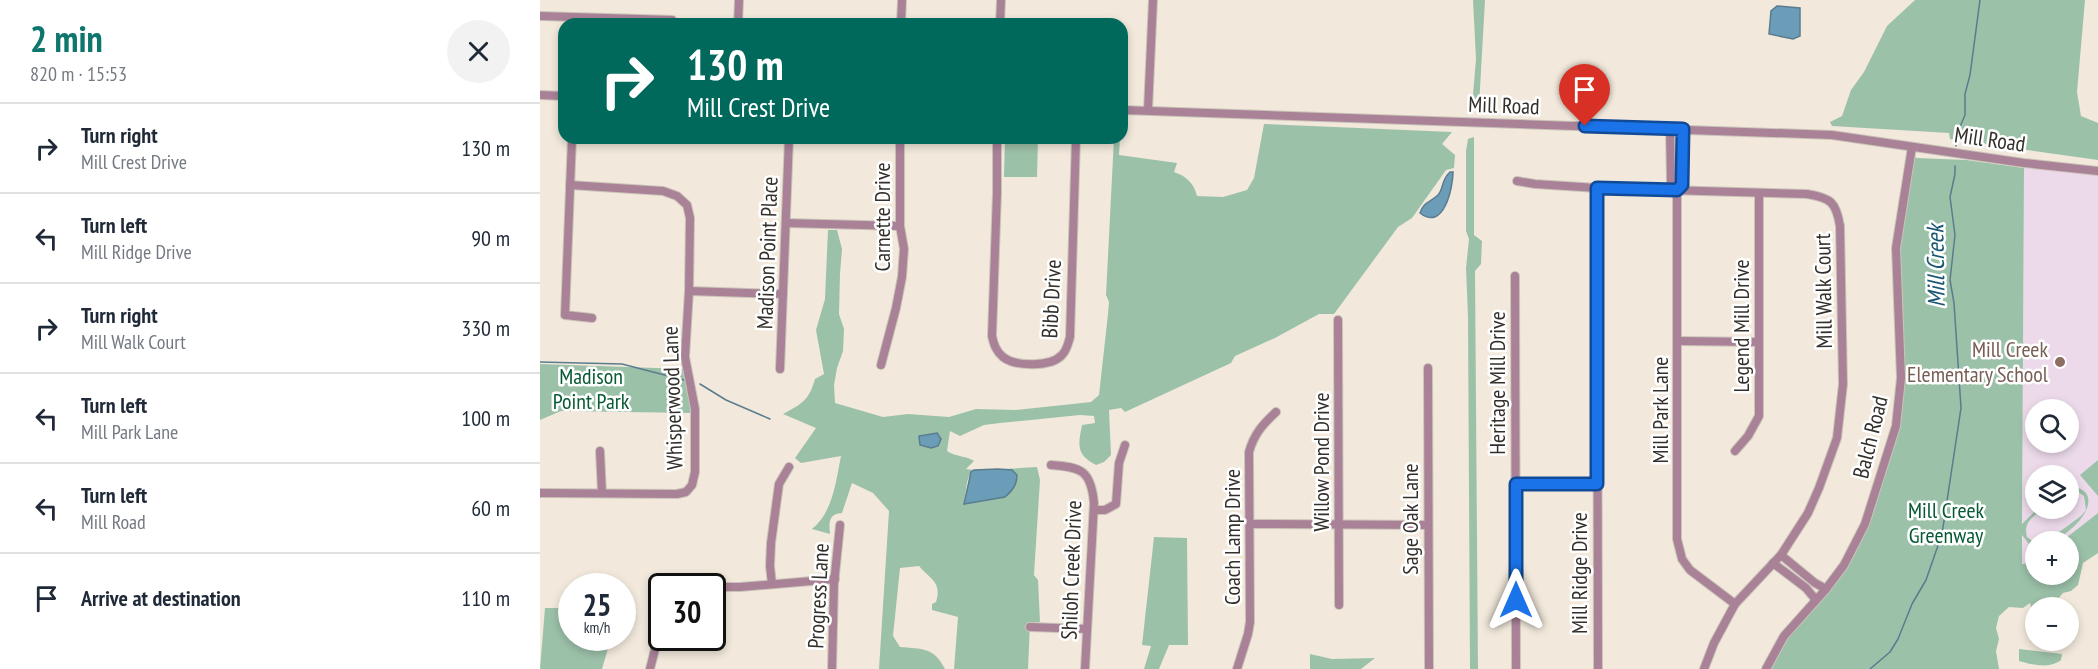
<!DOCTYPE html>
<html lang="en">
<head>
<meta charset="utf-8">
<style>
	body { margin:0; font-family:"PT Sans Narrow",sans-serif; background:#f2f2f3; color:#1f2937; height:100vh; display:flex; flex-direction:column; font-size:22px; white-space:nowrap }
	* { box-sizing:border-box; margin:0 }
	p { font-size:20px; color:#747a83 }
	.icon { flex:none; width:33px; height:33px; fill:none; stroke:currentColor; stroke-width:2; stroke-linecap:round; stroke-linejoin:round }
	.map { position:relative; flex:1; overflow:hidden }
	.details { display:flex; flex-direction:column; background:#fff; width:540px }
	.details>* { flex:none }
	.top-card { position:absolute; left:18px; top:18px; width:570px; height:126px; border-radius:18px; box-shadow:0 3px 9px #0003; background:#00695c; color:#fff; overflow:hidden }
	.controls { position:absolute; left:1485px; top:399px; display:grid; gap:12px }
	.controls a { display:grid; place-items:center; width:54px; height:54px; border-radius:50%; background:#fff; box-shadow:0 3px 9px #0003; font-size:30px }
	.speed { position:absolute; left:18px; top:573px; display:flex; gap:12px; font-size:30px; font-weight:700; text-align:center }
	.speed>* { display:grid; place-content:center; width:78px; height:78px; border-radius:50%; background:#fff; box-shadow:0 3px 9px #0003; line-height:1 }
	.speed small { font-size:15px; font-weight:400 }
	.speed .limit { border:3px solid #111; border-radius:9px; background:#fff; color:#111 }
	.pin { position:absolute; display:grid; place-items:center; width:51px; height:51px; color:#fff; margin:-62px -26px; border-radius:50% 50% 50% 0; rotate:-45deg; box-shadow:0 0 6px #0007 }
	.pin .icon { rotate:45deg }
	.me { position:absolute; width:66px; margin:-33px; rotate:0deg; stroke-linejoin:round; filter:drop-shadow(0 0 4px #0008) }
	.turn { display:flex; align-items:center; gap:21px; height:126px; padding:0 30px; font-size:27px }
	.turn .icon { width:78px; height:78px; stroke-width:2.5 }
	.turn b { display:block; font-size:42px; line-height:51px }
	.round { display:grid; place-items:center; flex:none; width:63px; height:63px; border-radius:32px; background:#f2f2f3 }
	.summary { display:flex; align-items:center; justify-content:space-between; height:102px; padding:0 30px }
	h1 { font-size:36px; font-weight:700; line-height:45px; color:#0f766e }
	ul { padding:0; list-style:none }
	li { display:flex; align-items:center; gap:18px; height:90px; padding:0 30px; border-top:2px solid #e0e1e3 }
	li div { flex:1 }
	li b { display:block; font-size:22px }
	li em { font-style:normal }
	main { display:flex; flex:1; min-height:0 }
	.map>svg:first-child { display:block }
	.education { fill:#ecdaeb; fill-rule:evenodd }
	.green { fill:#9cc1a9 }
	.water { fill:#6b9db8; stroke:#5a7c8e; stroke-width:1.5 }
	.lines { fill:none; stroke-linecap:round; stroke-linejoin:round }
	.stream { stroke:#5a7c8e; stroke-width:1.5 }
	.minor-casing { stroke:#ccc4b9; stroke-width:10 }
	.minor { stroke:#a98298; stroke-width:8 }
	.route-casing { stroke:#114b97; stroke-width:15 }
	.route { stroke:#1a73e8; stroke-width:10 }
	.education-dot { fill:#8d6e63; stroke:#fff; stroke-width:2 }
	.labels { text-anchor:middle; stroke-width:5; stroke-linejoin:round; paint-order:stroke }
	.street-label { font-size:22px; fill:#33302b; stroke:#fff }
	.education-label { font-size:22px; fill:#785e54; stroke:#fff; text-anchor:end }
	.park-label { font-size:22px; fill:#085a34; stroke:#fff }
	.water-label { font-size:24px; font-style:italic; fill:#195774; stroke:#fff }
</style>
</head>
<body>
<main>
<section class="details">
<div class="summary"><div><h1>2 min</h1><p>820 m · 15:53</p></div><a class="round"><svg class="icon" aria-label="close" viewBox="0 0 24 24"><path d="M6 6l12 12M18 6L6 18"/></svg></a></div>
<ul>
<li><svg class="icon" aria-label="right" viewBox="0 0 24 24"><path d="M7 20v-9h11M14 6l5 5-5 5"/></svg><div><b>Turn right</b><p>Mill Crest Drive</p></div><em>130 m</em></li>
<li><svg class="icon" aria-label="left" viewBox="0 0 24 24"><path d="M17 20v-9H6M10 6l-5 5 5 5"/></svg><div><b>Turn left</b><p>Mill Ridge Drive</p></div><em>90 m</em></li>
<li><svg class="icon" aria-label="right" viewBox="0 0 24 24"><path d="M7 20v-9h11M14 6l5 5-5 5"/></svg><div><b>Turn right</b><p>Mill Walk Court</p></div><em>330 m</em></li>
<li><svg class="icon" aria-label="left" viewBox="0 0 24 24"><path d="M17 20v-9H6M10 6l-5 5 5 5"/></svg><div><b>Turn left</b><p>Mill Park Lane</p></div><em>100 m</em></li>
<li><svg class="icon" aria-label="left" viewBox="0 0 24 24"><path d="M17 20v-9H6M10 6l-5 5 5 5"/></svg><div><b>Turn left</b><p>Mill Road</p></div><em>60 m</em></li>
<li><svg class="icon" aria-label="arrive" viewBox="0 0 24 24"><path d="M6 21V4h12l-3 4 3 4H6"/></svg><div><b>Arrive at destination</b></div><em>110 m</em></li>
</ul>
</section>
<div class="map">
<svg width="1558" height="669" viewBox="0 0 1558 669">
	<rect width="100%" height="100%" fill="#f2e9dc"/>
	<!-- education -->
	<path class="education" d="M1484,163L1558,172V513L1522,541L1496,542L1495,562L1482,564ZM1496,410H1528V442H1496ZM1496,476H1528V508H1496Z"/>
	<!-- green -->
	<g class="green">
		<polygon points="933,0 945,0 939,106 932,107 936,59"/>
		<polygon points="1375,0 1545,0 1537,92 1541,116 1558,123 1558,160 1410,139 1409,133 1292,126 1290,122 1302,116 1311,90 1324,72 1347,26"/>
		<path d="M724,124L912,132L902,144L915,155L914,168L906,170L872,218L858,227L794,314H779L735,338L695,356L691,363L585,412L581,408L569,410L571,455L564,462L556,465C536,455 538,445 542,425L555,423L554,416L540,415L460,423L444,425L420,436L410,431L407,451C416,457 428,456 434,461L426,469L434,470C425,477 427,490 424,501L427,504L465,497L474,471L464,469L497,467L500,480L494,575L498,580L500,622L490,623L488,669H414L418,617L392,610V604L396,602C402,582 391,580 379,566L360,568L353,636L360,647C382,649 394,647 405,669H339L349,511L333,493L312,483L302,513C288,514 289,523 290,534L272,529C293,512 296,481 301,456L261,463L255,458L276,428L243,414C262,404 269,400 275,379L284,374L276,330L285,299L288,230H297L302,249L300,274L299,314L304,329L303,351L297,368L294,385L295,403L343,417L368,414L409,417L436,409L475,410L551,402L559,395L568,314L569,302L566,295L574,138H580L579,155L637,163L634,172C646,176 654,183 657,196L683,197L707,190L714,178Z"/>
		<polygon points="934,137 934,235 942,241 941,264 935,271 938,669 930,669 928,316 926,268 929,239 926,231 926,151 928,139"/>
		<polygon points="465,138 498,138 497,177 464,177"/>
		<path d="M1370,155L1377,158L1426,160L1484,168L1482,524L1497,509H1503C1493,517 1483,522 1487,537L1495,543V547L1489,544L1482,535V564L1495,562L1496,574H1528V542L1522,541L1558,513V553L1543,563L1538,585L1531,591L1523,593L1512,606L1491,607L1490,603L1483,608L1469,607L1459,616L1456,628L1459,639L1456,651L1459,669H1226L1244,636L1286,589L1325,524L1360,405L1356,248Z"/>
		<polygon points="0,364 145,369 152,413 21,411 0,420"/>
		<polygon points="1558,460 1558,496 1540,475"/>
		<path d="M1529,487C1535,486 1541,488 1546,493C1558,511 1521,542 1507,541L1541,516L1546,510L1544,496L1538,492L1529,490Z"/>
		<polygon points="614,537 647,538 648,645 629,645 619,669 604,669 611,646 602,645"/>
		<polygon points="5,608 31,608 32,638 71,638 62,669 0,669"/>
		<path d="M1479,649L1522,654L1521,660C1509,669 1493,665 1479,661Z"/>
		<polygon points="770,654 792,659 835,658 821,669 770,669"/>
	</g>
	<!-- water -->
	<g class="water">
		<polygon points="1237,6 1260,8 1260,36 1253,39 1229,34 1231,11"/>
		<path d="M910,172H913C913,187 904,232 880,213C883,202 891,202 898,195C904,188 901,180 910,172Z"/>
		<polygon points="397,433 401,439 398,446 391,448 380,445 379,436"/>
		<path d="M458,469L472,470L477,475C477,485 472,491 465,497L424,504L431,472L434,470Z"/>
	</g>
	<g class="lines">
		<!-- stream -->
		<g class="stream">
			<polyline points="1416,146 1416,136 1425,115 1425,94 1430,75 1440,0"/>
			<polyline points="0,362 82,364 144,380"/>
			<polyline points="160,384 186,400 230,419"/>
			<polyline points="1330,669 1350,652 1358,639 1372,604 1386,580 1402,534 1421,408 1414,303 1410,280 1415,235 1410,197 1415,174 1415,166"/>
		</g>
		<!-- minor casing -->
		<g class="minor-casing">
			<g id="minor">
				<polyline points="0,16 132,20"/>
				<polyline points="198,24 199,0"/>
				<polyline points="361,24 362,0"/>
				<polyline points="460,24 461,0"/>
				<polyline points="0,95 24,96"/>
				<polyline points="582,110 1292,135 1484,163 1558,171"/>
				<polyline points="608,110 613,0"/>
				<polyline points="1130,129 1131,185 1137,190"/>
				<polyline points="1143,129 1142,185 1137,190 1137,539 1142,559 1150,570 1195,604"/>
				<polyline points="32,138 25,315 52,318"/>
				<path d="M457,138V193L452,336C454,345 456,351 463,357C476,367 511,367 522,355C527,350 528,344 530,337L536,138"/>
				<path d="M977,181L995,184L1057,188L1267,194C1291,198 1296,202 1300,226L1303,384L1297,438L1279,488L1268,513L1241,555L1195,604L1174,643L1164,669"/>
				<polyline points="1057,188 1058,669"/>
				<polyline points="246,223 360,226"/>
				<polyline points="975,276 976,669"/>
				<polyline points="149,291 243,294"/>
				<polyline points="798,320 799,605"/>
				<polyline points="1138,341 1219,342"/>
				<polyline points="341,365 356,308 362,277 364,249 360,226 360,138"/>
				<polyline points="888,368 889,669"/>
				<polyline points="240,369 249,138"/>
				<polyline points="60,451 62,493"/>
				<polyline points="1195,451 1208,436 1219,416 1219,193"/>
				<path d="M511,465C542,467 551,471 554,503L545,669"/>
				<polyline points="976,484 1057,484"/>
				<polyline points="0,493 137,494 146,492 152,485 155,472 155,409 145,357 149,291 150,218 147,205 137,196 123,191 30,185"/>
				<polyline points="554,510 565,510 576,504 579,463 585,445"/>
				<polyline points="711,524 888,525"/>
				<polyline points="1241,555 1275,583 1286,589"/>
				<polyline points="1233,563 1266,588 1276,600"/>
				<polyline points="232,584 230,566 231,543 239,484 249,467"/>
				<polyline points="172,587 200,587 295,579"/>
				<polyline points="490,627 547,629"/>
				<polyline points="110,669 122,622"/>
				<polyline points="292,669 294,584 300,525"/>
				<path d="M697,669L708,634L710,622L709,452C714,434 723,424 736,412"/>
				<polyline points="1226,669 1244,636 1286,589 1304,565 1325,524 1356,426 1361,378 1356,248 1372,147"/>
			</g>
		</g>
		<!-- minor -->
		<use href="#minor" class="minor"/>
	</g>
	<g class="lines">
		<!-- route casing -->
		<g class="route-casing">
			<polyline id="route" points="976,600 976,484 1057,484 1057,188 1137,190 1142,185 1143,129 1045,126"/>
		</g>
		<!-- route -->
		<use href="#route" class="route"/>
	</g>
	<!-- markers -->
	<circle class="education-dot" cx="1520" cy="362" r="6"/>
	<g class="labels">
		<!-- street labels -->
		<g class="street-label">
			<text transform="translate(964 105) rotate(2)" y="8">Mill Road</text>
			<text transform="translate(1450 139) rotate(8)" y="8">Mill Road</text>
			<text transform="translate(342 217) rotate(-90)" y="8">Carnette Drive</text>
			<text transform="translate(227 253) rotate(-88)" y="8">Madison Point Place</text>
			<text transform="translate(1283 291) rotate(-91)" y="8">Mill Walk Court</text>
			<text transform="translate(511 299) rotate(-87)" y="8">Bibb Drive</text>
			<text transform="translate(1201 326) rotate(-90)" y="8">Legend Mill Drive</text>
			<text transform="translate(957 383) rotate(-90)" y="8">Heritage Mill Drive</text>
			<text transform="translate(132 398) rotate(-92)" y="8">Whisperwood Lane</text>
			<text transform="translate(1120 410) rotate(-90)" y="8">Mill Park Lane</text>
			<text transform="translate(1330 437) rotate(-76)" y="8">Balch Road</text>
			<text transform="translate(781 462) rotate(-90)" y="8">Willow Pond Drive</text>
			<text transform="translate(870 519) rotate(-90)" y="8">Sage Oak Lane</text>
			<text transform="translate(692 537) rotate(-90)" y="8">Coach Lamp Drive</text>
			<text transform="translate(531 570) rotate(-88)" y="8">Shiloh Creek Drive</text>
			<text transform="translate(1039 573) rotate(-90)" y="8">Mill Ridge Drive</text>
			<text transform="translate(278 596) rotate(-87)" y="8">Progress Lane</text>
		</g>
		<!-- education labels -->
		<g class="education-label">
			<text x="1508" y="357">Mill Creek<tspan x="1508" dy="25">Elementary School</tspan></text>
		</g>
		<!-- park labels -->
		<g class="park-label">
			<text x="51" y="384">Madison<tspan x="51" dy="25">Point Park</tspan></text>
			<text x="1406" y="518">Mill Creek<tspan x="1406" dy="25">Greenway</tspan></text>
		</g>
		<!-- water labels -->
		<g class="water-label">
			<text transform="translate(1396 266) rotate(-91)" y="8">Mill Creek</text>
		</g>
	</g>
</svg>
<div class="controls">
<a><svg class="icon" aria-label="search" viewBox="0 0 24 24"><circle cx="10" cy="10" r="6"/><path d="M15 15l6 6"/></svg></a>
<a><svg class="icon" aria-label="layers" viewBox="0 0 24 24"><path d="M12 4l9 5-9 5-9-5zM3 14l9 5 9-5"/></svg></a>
<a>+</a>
<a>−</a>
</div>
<div class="speed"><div>25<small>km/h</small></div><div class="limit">30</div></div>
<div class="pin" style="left:1045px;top:126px;background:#d93025"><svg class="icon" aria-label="arrive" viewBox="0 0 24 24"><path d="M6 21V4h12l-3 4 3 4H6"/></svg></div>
<svg class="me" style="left:976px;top:600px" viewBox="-20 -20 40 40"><path d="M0-17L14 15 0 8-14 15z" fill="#1a73e8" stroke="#fff" stroke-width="4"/></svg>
<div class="top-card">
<div class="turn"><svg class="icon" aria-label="right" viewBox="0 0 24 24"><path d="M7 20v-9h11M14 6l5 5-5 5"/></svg><div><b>130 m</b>Mill Crest Drive</div></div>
</div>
</div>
</main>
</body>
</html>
